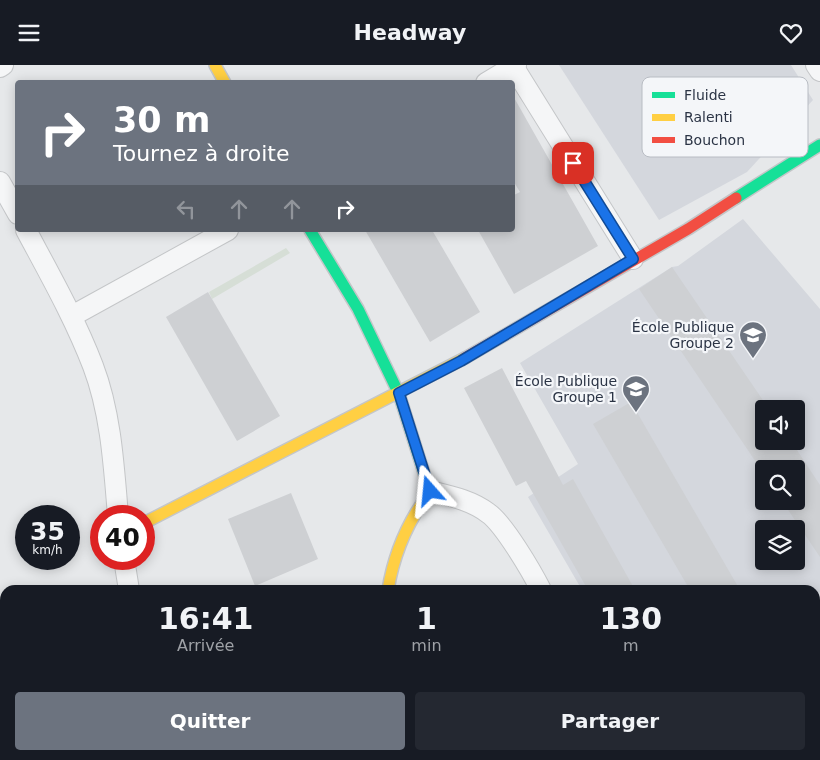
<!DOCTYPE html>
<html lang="fr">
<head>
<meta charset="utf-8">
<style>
	body { margin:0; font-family:"DejaVu Sans",sans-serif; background:#242831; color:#f1f3f6; height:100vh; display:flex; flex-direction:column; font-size:19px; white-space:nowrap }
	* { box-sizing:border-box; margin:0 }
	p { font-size:16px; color:#9ea1a6 }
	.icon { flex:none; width:28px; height:28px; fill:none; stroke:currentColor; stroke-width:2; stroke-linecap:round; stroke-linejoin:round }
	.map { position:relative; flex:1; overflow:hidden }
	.side { position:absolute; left:0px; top:520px; width:820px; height:175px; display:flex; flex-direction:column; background:#171b24; border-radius:15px 15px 0 0; box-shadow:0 2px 12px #0003 }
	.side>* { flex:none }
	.top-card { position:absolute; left:15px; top:15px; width:500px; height:152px; border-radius:5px; box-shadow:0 2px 12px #0003; background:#6c737f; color:#fff; overflow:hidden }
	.tools { position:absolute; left:755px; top:335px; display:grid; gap:10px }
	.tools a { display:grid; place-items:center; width:50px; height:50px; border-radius:5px; background:#171b24; box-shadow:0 2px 12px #0003; font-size:25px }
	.speed { position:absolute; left:15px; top:440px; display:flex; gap:10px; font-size:25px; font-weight:700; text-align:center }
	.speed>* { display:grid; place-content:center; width:65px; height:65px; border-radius:50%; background:#171b24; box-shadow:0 2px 12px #0003; line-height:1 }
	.speed small { font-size:12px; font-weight:400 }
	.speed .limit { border:8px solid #d22; background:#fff; color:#111 }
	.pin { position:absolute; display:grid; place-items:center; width:42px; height:42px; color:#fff; margin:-21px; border-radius:10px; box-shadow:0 2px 8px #0006 }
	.me { position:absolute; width:55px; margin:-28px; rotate:342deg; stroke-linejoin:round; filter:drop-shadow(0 0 4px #0008) }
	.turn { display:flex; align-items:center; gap:18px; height:105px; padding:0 15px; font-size:22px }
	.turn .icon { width:65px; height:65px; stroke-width:2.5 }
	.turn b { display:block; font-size:35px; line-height:42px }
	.lanes { display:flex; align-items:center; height:48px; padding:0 15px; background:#0003; justify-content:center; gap:25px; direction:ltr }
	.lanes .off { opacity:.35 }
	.eta { display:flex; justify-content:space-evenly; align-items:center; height:85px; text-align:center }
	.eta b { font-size:30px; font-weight:700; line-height:35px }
	.action { display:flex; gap:10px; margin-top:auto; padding:10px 15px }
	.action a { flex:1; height:58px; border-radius:5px; background:#6c737f; color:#fff; font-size:20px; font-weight:700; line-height:58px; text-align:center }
	.action a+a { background:#242831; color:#f1f3f6 }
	header { display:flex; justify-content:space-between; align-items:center; height:65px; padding:0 15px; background:#171b24; font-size:22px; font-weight:700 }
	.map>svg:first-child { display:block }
	.built { fill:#d4d7dd; fill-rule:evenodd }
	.green { fill:#d6ded6 }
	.building { fill:#ced0d3 }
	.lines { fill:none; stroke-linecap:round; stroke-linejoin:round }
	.street-casing { stroke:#c4c6c8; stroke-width:22 }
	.fast-casing { stroke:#c4c6c8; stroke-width:14 }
	.slow-casing { stroke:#c4c6c8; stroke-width:14 }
	.jam-casing { stroke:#c4c6c8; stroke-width:14 }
	.street { stroke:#f5f6f7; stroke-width:20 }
	.fast { stroke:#16e098; stroke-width:11 }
	.slow { stroke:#ffcf43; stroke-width:11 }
	.jam { stroke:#f24e42; stroke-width:11 }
	.route-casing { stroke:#114b97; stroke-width:12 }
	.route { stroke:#1a73e8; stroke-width:9 }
	.labels { text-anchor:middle; stroke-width:4.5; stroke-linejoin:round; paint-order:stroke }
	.poi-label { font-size:14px; fill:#2b3445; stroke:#f4f6f9; text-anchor:end }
	.key { fill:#f4f6f9; stroke:#b8bcc3; stroke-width:1 }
	.key-label { font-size:14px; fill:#2b3445 }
</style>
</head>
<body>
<header><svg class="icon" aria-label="menu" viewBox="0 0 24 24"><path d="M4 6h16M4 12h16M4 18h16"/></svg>Headway<svg class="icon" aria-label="heart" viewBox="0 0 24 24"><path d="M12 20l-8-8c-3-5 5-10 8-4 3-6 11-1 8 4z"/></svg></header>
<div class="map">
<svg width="820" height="695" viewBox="0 0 820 695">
	<rect width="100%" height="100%" fill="#e6e8ea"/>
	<!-- built -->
	<g class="built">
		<polygon points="559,0 791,0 813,35 747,107 659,155"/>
		<path d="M743,154L820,244V527L815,530V525H582L528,432L578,399L520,298L672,202L678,201ZM764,344H796V376H764ZM764,404H796V436H764ZM764,464H796V496H764Z"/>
	</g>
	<!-- green -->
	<polygon class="green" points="286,183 290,188 212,234 209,227"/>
	<!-- building -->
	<g class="building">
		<polygon points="512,29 598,181 514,229 478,165 512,165 512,131 520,127 512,114"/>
		<polygon points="365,165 432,165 480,247 430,277"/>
		<polygon points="672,202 769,344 764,344 764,376 791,376 820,420 820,492 782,436 796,436 796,404 764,404 764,409 639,224"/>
		<polygon points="208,227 280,351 237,376 166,252"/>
		<polygon points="502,303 563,420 573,414 635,525 588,525 526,416 516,421 464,323"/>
		<polygon points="631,337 740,525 690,525 593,359"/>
		<polygon points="291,428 318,494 255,521 228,454"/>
	</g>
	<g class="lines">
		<!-- street casing -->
		<g class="street-casing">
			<g id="street">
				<polyline points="816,0 820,6"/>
				<polyline points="513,1 633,194"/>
				<polyline points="0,2 3,0"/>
				<polyline points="486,18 516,0"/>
				<polyline points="0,117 18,149"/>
				<path d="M26,165C50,210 75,254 93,301C111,348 114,402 118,451"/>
				<polyline points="72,251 228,165"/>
				<path d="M430,426C450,431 471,435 488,448C504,459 532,507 541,525"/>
				<polyline points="124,494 129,525"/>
				<polyline points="815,549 820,547"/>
				<polyline points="162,690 164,695"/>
				<polyline points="631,690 633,695"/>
				<polyline points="501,695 511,690"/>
			</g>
		</g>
		<!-- fast casing -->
		<g class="fast-casing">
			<g id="fast">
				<polyline points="736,133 820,80"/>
				<polyline points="310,165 358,244 399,329 430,427"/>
				<polyline points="397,690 398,695"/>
			</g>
		</g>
		<!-- slow casing -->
		<g class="slow-casing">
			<g id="slow">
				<polyline points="215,0 225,18"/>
				<polyline points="144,458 465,293"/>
				<path d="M388,525C394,488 407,457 430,427"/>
			</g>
		</g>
		<!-- jam casing -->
		<g class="jam-casing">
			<polyline id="jam" points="465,293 688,164 736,133"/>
		</g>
		<!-- street -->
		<use href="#street" class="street"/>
		<!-- fast -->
		<use href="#fast" class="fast"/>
		<!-- slow -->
		<use href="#slow" class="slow"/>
		<!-- jam -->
		<use href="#jam" class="jam"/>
	</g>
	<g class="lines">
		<!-- route casing -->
		<g class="route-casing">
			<polyline id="route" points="430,426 399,328 461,296 633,194 573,98"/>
		</g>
		<!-- route -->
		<use href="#route" class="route"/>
	</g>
	<!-- icons -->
	<defs>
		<g id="school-pin" transform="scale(1.4375)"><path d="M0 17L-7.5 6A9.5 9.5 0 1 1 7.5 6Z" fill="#6c737f" stroke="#f4f6f9"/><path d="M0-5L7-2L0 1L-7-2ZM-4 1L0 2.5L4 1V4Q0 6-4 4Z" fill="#fff"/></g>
	</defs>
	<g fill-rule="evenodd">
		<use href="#school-pin" x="753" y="270"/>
		<use href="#school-pin" x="636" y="324"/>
	</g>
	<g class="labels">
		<!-- poi labels -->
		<g class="poi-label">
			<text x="734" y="267">École Publique<tspan x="734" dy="16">Groupe 2</tspan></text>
			<text x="617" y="321">École Publique<tspan x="617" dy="16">Groupe 1</tspan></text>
		</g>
	</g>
	<!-- legend -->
	<rect x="642" y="12" width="166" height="80" rx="8" class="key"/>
	<rect x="652" y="27" width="23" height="6" fill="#16e098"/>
	<rect x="652" y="49" width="23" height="7" fill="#ffcf43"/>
	<rect x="652" y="72" width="23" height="6" fill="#f24e42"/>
	<g class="key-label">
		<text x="684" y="35">Fluide</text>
		<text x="684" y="57">Ralenti</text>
		<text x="684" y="80">Bouchon</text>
	</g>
</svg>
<div class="tools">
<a><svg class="icon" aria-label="sound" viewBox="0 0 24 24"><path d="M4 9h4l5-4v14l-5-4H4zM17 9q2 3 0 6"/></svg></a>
<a><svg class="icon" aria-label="search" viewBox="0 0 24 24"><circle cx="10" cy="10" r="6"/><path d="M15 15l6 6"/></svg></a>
<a><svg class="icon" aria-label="layers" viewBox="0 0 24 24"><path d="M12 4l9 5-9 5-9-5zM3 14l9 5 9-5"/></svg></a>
</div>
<div class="speed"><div>35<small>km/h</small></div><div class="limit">40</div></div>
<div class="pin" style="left:573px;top:98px;background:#d93025"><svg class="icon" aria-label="arrive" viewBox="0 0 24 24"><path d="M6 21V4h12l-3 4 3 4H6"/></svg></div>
<svg class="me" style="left:430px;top:426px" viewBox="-20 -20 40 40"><path d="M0-17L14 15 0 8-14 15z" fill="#1a73e8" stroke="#fff" stroke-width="4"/></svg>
<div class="top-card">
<div class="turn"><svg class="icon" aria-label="right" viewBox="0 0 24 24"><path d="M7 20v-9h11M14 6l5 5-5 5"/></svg><div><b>30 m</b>Tournez à droite</div></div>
<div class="lanes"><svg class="icon off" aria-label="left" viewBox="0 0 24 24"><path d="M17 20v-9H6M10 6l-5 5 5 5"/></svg><svg class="icon off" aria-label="ahead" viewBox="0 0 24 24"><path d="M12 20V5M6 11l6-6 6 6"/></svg><svg class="icon off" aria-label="ahead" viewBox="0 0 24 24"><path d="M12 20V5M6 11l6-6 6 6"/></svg><svg class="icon" aria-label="right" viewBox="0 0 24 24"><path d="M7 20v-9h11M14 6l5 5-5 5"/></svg></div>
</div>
<section class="side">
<div class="eta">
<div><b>16:41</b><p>Arrivée</p></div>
<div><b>1</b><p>min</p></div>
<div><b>130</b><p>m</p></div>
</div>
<div class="action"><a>Quitter</a><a>Partager</a></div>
</section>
</div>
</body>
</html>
